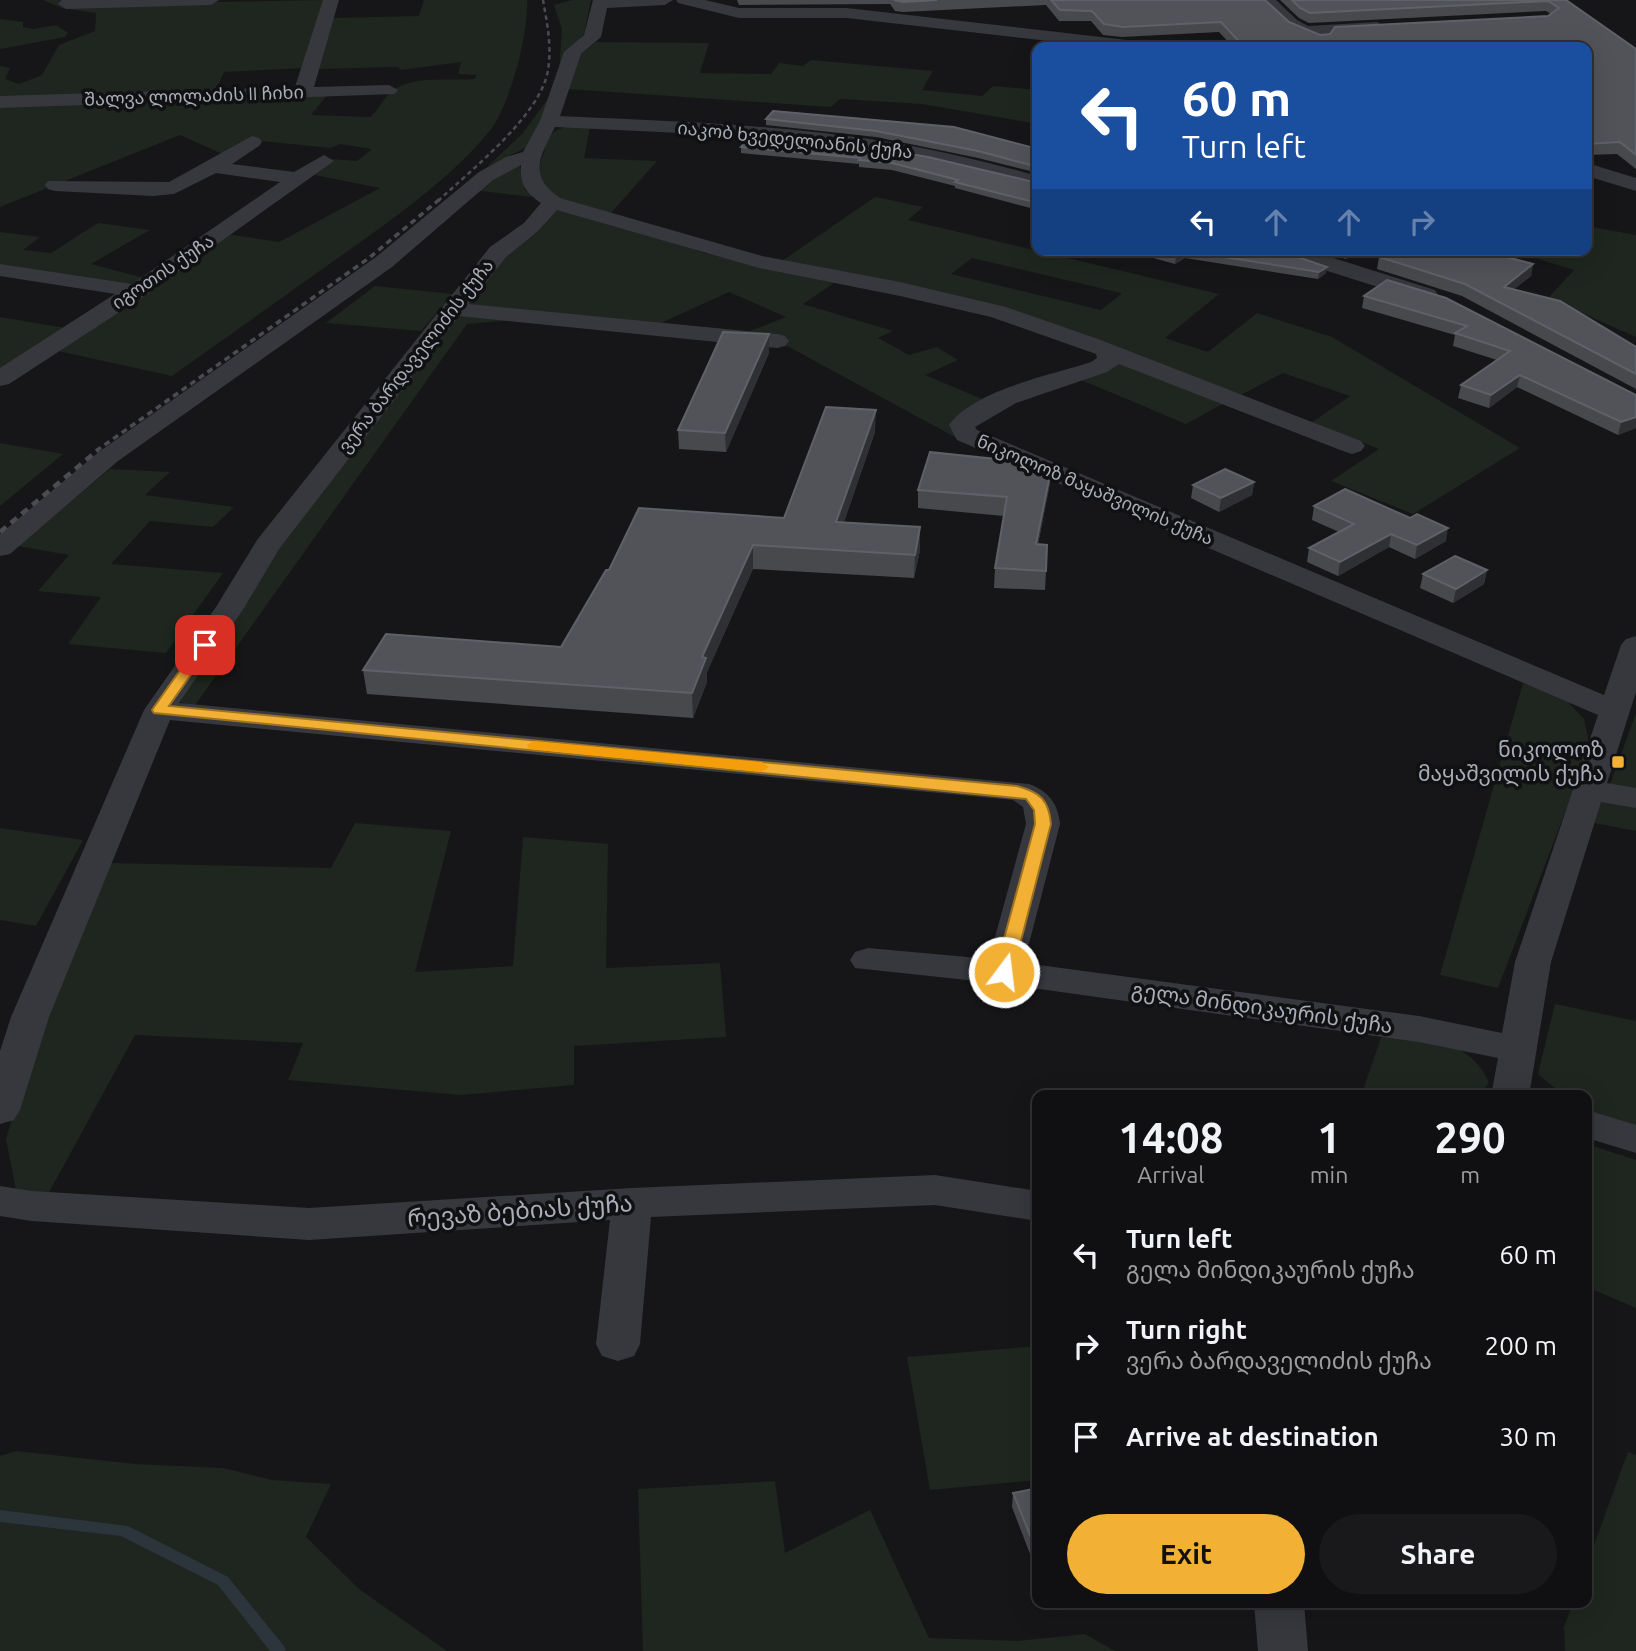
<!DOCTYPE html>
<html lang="en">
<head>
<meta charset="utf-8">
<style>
	body { margin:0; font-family:Ubuntu,"Noto Sans Georgian",sans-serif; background:#19191b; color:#f1f3f6; height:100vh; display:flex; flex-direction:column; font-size:26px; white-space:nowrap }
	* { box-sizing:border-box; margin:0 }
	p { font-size:23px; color:#9c9d9f }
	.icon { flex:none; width:38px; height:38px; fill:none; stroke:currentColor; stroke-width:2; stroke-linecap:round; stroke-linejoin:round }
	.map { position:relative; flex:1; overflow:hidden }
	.sheet { position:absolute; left:1032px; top:1090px; width:560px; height:518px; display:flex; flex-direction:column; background:#101012; border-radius:14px; box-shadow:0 7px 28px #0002,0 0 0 2px #303032 }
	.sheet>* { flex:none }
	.guide { position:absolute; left:1032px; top:42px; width:560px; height:214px; border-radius:14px; box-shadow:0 7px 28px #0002,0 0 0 2px #303032; background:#1a4fa0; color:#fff; overflow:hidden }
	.pin { position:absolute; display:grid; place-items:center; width:60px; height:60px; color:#fff; margin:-30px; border-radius:14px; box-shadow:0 4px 10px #0006 }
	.me { position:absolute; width:77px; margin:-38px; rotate:15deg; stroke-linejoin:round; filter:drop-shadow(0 0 5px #0008) }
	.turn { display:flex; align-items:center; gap:24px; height:147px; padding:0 35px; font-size:32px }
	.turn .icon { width:91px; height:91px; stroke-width:2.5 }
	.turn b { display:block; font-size:49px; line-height:60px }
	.lanes { display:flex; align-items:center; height:66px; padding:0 35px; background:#0003; justify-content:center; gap:35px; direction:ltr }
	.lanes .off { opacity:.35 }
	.eta { display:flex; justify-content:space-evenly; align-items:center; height:119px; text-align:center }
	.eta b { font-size:42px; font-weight:700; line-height:49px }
	.primary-button { display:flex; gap:14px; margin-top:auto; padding:14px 35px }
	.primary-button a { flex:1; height:80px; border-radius:42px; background:#f2b134; color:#111; font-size:28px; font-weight:700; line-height:80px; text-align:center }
	.primary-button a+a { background:#19191b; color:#f1f3f6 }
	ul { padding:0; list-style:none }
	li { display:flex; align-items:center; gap:21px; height:91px; padding:0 35px }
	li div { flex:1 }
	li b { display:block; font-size:26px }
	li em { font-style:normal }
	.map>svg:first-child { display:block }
	.green { fill:#1e261f; fill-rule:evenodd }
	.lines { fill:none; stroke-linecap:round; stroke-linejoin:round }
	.stream { fill:#2c353c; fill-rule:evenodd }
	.street { fill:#37383d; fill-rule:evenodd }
	.rail-far2 { stroke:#4a4c52; stroke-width:2.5; stroke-dasharray:4.5 3.5; stroke-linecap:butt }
	.rail-far1 { stroke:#4a4c52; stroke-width:3.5; stroke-dasharray:6 4.5; stroke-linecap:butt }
	.rail { stroke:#4a4c52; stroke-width:4.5; stroke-dasharray:8 6; stroke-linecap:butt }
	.wall { fill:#47494d }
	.shaded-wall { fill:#2f3033 }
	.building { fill:#525359; stroke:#5f6168; stroke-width:2 }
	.route { fill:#f2b134; stroke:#9d7322; stroke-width:2 }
	.slow { fill:#f59e0b }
	.poi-dot { fill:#f2b134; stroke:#111113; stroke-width:2.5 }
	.labels { text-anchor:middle; stroke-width:7; stroke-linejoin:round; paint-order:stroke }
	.far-street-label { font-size:18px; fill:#a8adb8; stroke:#111113 }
	.poi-label { font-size:21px; fill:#a8adb8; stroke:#111113; text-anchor:end }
	.street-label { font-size:21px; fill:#a8adb8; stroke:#111113 }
	.near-street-label { font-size:24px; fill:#a8adb8; stroke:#111113 }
</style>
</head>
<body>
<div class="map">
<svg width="1636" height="1651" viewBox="0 0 1636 1651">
	<rect width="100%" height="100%" fill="#161618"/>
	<!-- green -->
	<g class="green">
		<polygon points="43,0 65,0 63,5 326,0 304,68 224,72 214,94 0,101 0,66 10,68 5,79 19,84 42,75 59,45 95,31 96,13 62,8"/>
		<path d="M424,0H527C529,33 510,106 489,132C447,182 390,221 338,258C282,298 227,337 172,376L58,351L227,234L279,242L380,188L310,174L331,159L357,161L372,149L340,144L331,148L251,140L227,156L180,135L0,207V104L329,93L311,115L370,117C379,110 383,98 392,91C412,75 450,81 475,79L476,75L458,74L461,62L401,70L398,67L317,69L332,18L419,16Z"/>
		<polygon points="572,0 591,0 584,34 567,51 559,74 562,29 554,5"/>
		<polygon points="0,19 23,22 23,27 33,29 56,25 68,33 65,37 0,49"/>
		<polygon points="596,42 709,43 700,73 771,74 779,63 803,66 811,60 933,71 922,90 982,96 993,86 1038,90 1038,124 922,104 840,99 831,107 568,89 579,56"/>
		<polygon points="550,96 536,138 525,148 487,167 522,134"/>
		<path d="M567,127H590L584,158L657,161L611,213C589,207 541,203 539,173C538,167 542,158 544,152C547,137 552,130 567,127Z"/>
		<polygon points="517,164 520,166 525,190 533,197 472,190"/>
		<path d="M875,197L923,207L908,220L1219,294L1165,338L1208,352L1257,313L1332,337L1520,448L1413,514L1331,481L1379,449L1311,423L1350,396L1283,373L1235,398L1060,329L782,261ZM972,258L1121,293V294L1101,310L951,274Z"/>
		<path d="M565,208L705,253L834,283L803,304L893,331L878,338L909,355L937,347L958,360L925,375L987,401L957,418L950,427L964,442L789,347L740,335L786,317L729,292L652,327L469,305C489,276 528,214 565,208Z"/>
		<polygon points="98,223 150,230 91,264 144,278 132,286 0,267 0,232 40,237 23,250 51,253"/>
		<polygon points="1587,226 1636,235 1636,337 1548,298 1574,270 1509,250 1587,250"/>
		<polygon points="375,286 453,294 421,331 326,323"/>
		<polygon points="459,316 526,319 467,324 193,708 177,700 272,551"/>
		<polygon points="0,317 65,328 0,369"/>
		<polygon points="1123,362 1226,402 1186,424 1079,379"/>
		<polygon points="0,443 63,454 0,506"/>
		<polygon points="110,469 170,472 145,495 234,507 213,527 150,521 111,564 223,573 166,653 68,644 101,597 38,591 69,555 18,546"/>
		<polygon points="1523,683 1567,701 1584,719 1590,747 1498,988 1440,975"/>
		<polygon points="1636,713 1636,789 1610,785"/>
		<polygon points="1598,799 1636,805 1636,831 1594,823"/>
		<polygon points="355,823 451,831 415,972 513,966 523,837 608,844 606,968 720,963 726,1037 574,1046 574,1085 461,1095 288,1080 303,1043 135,1035 46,1198 17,1195 6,1139 37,1034 108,863 331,868"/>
		<polygon points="0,828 83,840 36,926 0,920"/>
		<polygon points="1555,1004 1636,1021 1636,1126 1587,1112 1587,1096 1563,1095 1538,1074"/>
		<path d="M1383,1032C1425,1037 1469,1039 1489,1082L1481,1095L1361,1096Z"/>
		<polygon points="1587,1144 1636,1160 1636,1308 1587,1287"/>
		<polygon points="1038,1346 1038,1480 930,1490 907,1357"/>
		<polygon points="16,1451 135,1464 223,1468 272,1480 331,1484 306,1537 359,1589 447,1651 0,1651 0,1456"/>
		<polygon points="1628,1452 1636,1455 1636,1651 1565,1651 1564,1627 1573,1603 1587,1603 1587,1564"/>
		<polygon points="775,1481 785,1553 870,1510 929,1638 1018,1641 1085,1634 1115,1651 643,1651 638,1489"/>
	</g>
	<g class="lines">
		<!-- stream -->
		<polygon class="stream" points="0,1510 128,1526 228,1577 284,1646 286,1651 270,1651 218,1585 121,1536 0,1522"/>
		<!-- street -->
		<g class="street">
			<polygon points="62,0 219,0 211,5 66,9 58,4"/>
			<polygon points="323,0 339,0 314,87 389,85 398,90 395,94 0,108 0,96 295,87"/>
			<path d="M593,0H673L665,5L607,8L601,37L581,54L560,116C665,121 771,124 876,140C930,148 984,161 1038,176V188C989,176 941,162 892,154C781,135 668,133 555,127C540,157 527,175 560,198L762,256L900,282L1006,307L1098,339L1361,441L1365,446L1361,451L1352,454L1343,451L1119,364L1107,372L1016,403L975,427L977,430L1604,695L1621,645L1626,639L1636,636V692L1607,783L1636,788V808L1601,802L1551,962L1529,1096H1491L1498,1058L1419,1042L1004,984L855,968L850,960L855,952L868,948L989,959L1026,824L1023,807L1013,800L170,720L49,1017L20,1110L14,1120L0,1124V1051L11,1017L144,710L216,607L257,540L490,247L524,223L541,203C525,192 520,184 521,165L493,180L392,267L118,461L10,554L0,556V534L100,451L376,257L479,172L506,157L523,152L540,121L564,52L584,35ZM557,210L759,268L900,296L991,317L1096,354L1097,358L1091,362C1051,375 974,390 949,425L957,440L1598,715L1515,962L1502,1033L1419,1016L1024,963L1060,824C1058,803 1048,791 1029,784L179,703L244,608L279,549L459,316L777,348L785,346L789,341L785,336L777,334L469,304L506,257L538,231Z"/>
			<polygon points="676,0 705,0 739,8 847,8 1144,42 1153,47 1101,47 847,18 739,18 678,3"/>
			<path d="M1259,0H1276L1297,20L1308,26L1377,22L1385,27L1377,32L1328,35L1331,38L1328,42C1304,48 1272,18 1259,0Z"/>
			<polygon points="252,136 259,138 262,142 259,146 232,164 294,172 324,155 334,161 144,296 9,384 0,386 0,368 115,294 0,276 0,264 132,284 280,182 216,173 174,194 153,196 55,191 48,189 45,185 48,181 169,182"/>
			<polygon points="1587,163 1636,178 1636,191 1587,176"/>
			<polygon points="1274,250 1308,250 1435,290 1438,295 1435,300 1419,300 1277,255"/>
			<polygon points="1587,1110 1636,1125 1636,1153 1587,1138"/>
			<polygon points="935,1175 1038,1191 1038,1221 935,1205 651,1217 640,1344 634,1356 618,1361 602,1356 596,1344 610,1220 309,1240 32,1221 0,1216 0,1186 32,1191 309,1208 632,1188"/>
			<polygon points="1254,1603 1304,1603 1308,1651 1258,1651"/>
		</g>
		<!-- rail-far2 -->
		<path class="rail-far2" d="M438,201C471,170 541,115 548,70C552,46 547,23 543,0"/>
		<!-- rail-far1 -->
		<polyline class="rail-far1" points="96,451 369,258 440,199"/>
		<!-- rail -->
		<polyline class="rail" points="0,532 98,450"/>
	</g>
	<!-- wall -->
	<g class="wall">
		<polygon points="737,0 1265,0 1289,22 1320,35 1548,16 1551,14 1546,11 1309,23 1299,18 1280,0 1566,0 1636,49 1636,169 1617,154 1587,155 1587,47 1233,47 1219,32 1122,37 1103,35 1091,21 1059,21 1046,5 903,12 895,11 890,4 739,5"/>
		<polygon points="766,119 1038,149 1038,173 978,158 876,137 766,125"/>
		<polygon points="752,134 1038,183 1038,210 955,188 955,186 892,170 859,167 859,164 741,153 741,147"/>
		<polygon points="1124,250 1277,250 1326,273 1318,279 1185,258 1175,264"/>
		<polygon points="1317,250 1358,250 1346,259"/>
		<polygon points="1379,257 1533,264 1531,276 1514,289 1636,347 1636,389 1462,296 1377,269"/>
		<polygon points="1387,280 1636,395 1636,428 1618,435 1517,387 1489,408 1458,398 1461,385 1497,360 1453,346 1455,335 1362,308 1364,296"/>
		<polygon points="769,353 726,452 679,449 678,430"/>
		<polygon points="875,432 844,522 920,527 920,550 914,578 753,569 707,672 707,682 693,718 367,694 363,670 561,647 609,570 784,518"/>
		<polygon points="1052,465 1050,483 1038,545 1046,571 1045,590 994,588 995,568 1004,516 918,508 918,490"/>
		<polygon points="1254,482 1252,495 1219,512 1191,498 1193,485"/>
		<polygon points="1314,506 1446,541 1415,559 1389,547 1338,576 1307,562 1309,548 1339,532 1312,520"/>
		<polygon points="1487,570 1484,584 1453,603 1420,588 1423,574"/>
		<polygon points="1038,1488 1038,1552 1030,1554 1012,1507 1013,1493"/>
	</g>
	<!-- shaded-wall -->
	<g class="shaded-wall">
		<polygon points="1350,250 1358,250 1346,259 1347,252"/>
		<polygon points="1186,251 1185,258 1175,264 1176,257"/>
		<polygon points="1533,264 1531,276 1502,299 1504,287"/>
		<polygon points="1327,267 1326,273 1318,279 1319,272"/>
		<polygon points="769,334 769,353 726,452 725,433"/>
		<polygon points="1520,375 1517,387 1489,408 1491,395"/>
		<polygon points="876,410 875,432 836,545 836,522"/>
		<polygon points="1636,417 1636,428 1618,435 1621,422"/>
		<polygon points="1052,465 1050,483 1034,563 1036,544"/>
		<polygon points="1254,482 1252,495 1219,512 1221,498"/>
		<polygon points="920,527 920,550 914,578 915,555"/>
		<polygon points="1448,528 1446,541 1415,559 1417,545"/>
		<polygon points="1391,534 1389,547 1338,576 1340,562"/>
		<polygon points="753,545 753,569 707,672 707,682 693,718 692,693 702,657"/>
		<polygon points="1487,570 1484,584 1453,603 1456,589"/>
		<polygon points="1038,1539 1038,1552 1030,1554 1032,1540"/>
	</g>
	<!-- building -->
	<g class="building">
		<polygon points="894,0 937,0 903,2"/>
		<polygon points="1051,0 1265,0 1289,22 1320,35 1330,34 1335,27 1548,16 1559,8 1548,1 1310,13 1300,8 1292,0 1566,0 1636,49 1636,155 1620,142 1587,144 1587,47 1244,47 1221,22 1123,27 1104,24 1092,11 1060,10"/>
		<polygon points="773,111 954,127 1038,149 1038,167 978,151 876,131 766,119"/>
		<polygon points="752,134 850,144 928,157 1038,183 1038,203 955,182 958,180 892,163 859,160 861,158 741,147"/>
		<polygon points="1150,250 1277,250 1327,267 1319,272 1186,251 1176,257"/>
		<polygon points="1389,250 1480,250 1533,264 1504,287 1560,301 1636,347 1636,374 1465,284 1379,257"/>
		<polygon points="1387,280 1446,298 1636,395 1636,417 1621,422 1520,375 1491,395 1461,385 1510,351 1455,333 1467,326 1364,296"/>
		<polygon points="723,332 769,334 725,433 678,430"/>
		<polygon points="826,407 876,410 836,522 920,527 915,555 753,545 702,657 706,658 692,693 363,670 386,634 561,647 606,570 609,570 639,508 784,518"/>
		<polygon points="930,452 1052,465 1036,544 1047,545 1046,571 995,568 1007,497 918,490"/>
		<polygon points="1225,469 1254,482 1221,498 1193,485"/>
		<polygon points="1345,489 1410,518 1417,514 1448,528 1417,545 1391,534 1340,562 1309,548 1354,524 1314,506"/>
		<polygon points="1455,556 1487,570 1456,589 1423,574"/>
		<polygon points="1038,1488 1038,1539 1032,1540 1013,1493"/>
	</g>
	<!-- route -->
	<path class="route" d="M205,640L212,645L169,706L1017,786C1040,792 1049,800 1051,824L1013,972L1004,977L995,972L1035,824L1034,810L1026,799L154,713L152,710L154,707L200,642Z"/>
	<!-- slow -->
	<polygon class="slow" points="534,741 762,762 769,767 762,772 529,749 527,745"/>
	<!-- markers -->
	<rect class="poi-dot" x="1611" y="755" width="14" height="14" rx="3.5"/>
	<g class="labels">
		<!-- far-street labels -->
		<g class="far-street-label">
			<text transform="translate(194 96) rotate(-2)" y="6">შალვა ლოლაძის II ჩიხი</text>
			<text transform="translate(795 140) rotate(6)" y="6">იაკობ ხვედელიანის ქუჩა</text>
			<text transform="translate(163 272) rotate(-34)" y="6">იგოთის ქუჩა</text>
			<text transform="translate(416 356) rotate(-52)" y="6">ვერა ბარდაველიძის ქუჩა</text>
			<text transform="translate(1095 490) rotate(23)" y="6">ნიკოლოზ მაყაშვილის ქუჩა</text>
		</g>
		<!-- poi labels -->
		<g class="poi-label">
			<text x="1604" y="757">ნიკოლოზ<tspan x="1604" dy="24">მაყაშვილის ქუჩა</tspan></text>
		</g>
		<!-- street labels -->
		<g class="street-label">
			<text transform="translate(1262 1008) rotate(8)" y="7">გელა მინდიკაურის ქუჩა</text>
		</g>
		<!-- near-street labels -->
		<g class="near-street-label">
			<text transform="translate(520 1211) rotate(-4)" y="8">რევაზ ბებიას ქუჩა</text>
		</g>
	</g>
</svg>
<div class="pin" style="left:205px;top:645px;background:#d93025"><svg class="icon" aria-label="arrive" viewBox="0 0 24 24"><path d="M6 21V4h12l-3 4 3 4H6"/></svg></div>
<svg class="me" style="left:1004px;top:972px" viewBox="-20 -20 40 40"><circle r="17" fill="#f2b134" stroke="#fff" stroke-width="3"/><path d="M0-11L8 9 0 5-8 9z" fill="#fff"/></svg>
<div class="guide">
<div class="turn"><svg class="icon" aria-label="left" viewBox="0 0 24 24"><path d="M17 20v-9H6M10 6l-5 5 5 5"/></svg><div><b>60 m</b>Turn left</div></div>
<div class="lanes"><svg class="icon" aria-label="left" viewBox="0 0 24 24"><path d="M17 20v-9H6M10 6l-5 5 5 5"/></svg><svg class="icon off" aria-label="ahead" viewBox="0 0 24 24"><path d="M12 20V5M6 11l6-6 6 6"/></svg><svg class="icon off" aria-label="ahead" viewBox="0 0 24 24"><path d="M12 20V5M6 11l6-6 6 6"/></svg><svg class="icon off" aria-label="right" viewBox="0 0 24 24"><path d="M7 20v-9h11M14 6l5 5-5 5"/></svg></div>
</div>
<section class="sheet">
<div class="eta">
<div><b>14:08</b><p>Arrival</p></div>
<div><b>1</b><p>min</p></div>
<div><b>290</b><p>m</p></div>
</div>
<ul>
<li><svg class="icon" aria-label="left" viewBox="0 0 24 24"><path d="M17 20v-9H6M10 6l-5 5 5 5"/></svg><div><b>Turn left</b><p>გელა მინდიკაურის ქუჩა</p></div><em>60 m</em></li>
<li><svg class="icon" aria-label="right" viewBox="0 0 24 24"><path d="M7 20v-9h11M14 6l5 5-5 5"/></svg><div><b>Turn right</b><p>ვერა ბარდაველიძის ქუჩა</p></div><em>200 m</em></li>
<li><svg class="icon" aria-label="arrive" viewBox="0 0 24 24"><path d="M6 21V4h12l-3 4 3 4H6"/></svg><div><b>Arrive at destination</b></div><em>30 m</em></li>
</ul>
<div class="primary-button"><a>Exit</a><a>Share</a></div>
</section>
</div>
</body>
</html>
